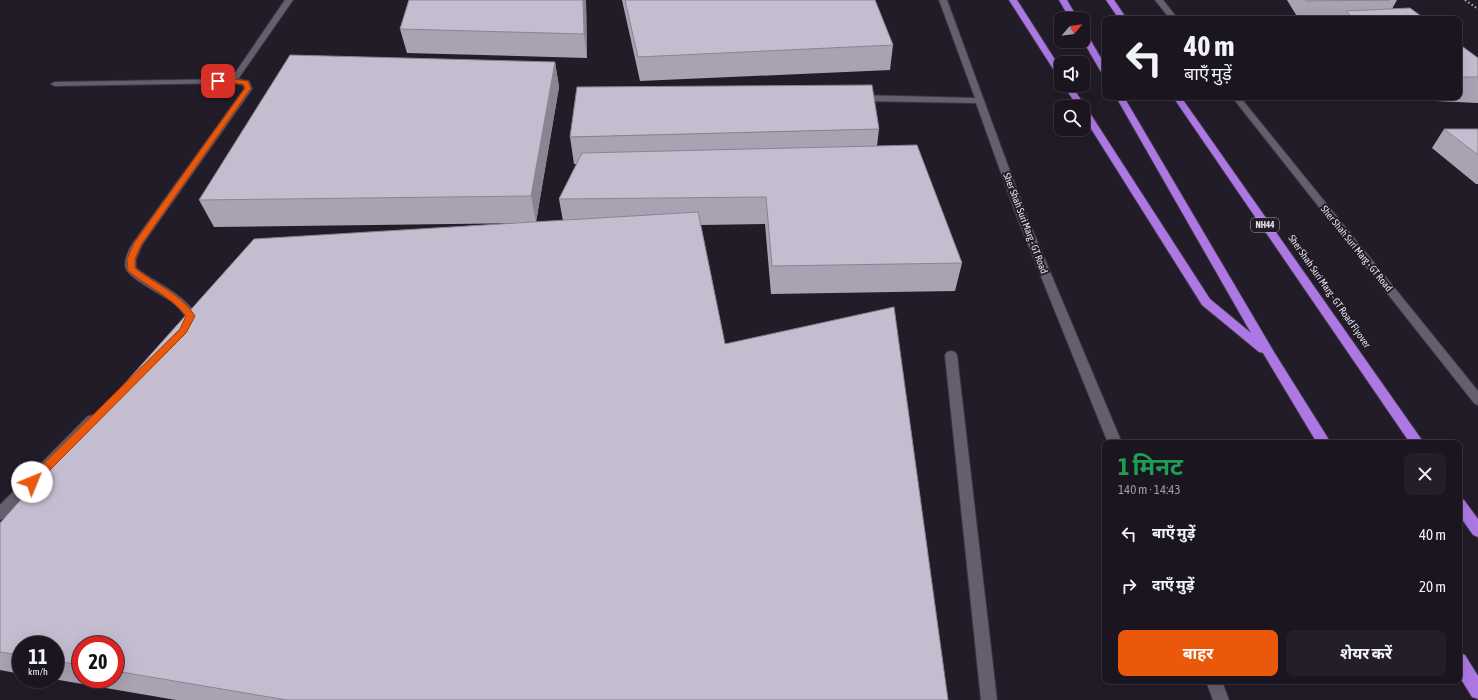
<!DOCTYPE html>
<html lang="hi">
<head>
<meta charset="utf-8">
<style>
	body { margin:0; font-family:"Asap Condensed","Noto Sans Devanagari",sans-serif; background:#231e28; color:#f1f3f6; height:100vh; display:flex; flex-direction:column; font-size:15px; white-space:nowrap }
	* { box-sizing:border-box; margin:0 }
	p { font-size:13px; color:#9f9fa4 }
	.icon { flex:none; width:22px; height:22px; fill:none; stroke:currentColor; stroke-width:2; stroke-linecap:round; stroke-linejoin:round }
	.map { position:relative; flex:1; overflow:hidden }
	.sheet { position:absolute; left:1102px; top:440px; width:360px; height:244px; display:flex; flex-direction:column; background:#1a151f; border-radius:8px; box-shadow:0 4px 16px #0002,0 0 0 1px #38343d }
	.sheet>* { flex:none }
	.guide { position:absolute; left:1102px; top:16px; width:360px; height:84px; border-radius:8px; box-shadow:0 4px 16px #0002,0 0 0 1px #38343d; background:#1a151f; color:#f1f3f6; overflow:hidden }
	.needle { width:26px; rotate:61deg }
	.tools { position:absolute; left:1054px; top:12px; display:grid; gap:8px }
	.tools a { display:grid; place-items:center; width:36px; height:36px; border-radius:8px; background:#1a151f; box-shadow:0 4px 16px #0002,0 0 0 1px #38343d; font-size:20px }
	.speed { position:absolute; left:12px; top:636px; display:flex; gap:8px; font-size:20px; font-weight:700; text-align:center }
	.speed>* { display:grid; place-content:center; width:52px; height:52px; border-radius:50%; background:#1a151f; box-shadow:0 4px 16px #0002,0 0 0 1px #38343d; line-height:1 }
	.speed small { font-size:10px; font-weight:400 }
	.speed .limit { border:6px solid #d22; background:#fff; color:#111 }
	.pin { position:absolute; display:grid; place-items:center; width:34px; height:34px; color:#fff; margin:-17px; border-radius:8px; box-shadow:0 2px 6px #0006 }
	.me { position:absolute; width:44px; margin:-22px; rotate:45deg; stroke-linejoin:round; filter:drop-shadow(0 0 3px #0008) }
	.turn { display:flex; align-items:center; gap:14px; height:84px; padding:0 16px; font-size:18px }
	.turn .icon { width:52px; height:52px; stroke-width:2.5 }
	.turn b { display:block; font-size:28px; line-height:34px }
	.round { display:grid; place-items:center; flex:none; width:42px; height:42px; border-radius:8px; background:#231e28 }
	.overview { display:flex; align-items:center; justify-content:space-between; height:68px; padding:0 16px }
	h1 { font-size:24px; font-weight:700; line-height:30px; color:#1e9e55 }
	.primary-button { display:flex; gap:8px; margin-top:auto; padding:8px 16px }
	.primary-button a { flex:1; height:46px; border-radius:8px; background:#ea580c; color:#fff; font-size:16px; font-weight:700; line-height:46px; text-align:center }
	.primary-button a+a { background:#231e28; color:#f1f3f6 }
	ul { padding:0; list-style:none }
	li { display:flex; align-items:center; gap:12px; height:52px; padding:0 16px }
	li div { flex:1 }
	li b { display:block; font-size:15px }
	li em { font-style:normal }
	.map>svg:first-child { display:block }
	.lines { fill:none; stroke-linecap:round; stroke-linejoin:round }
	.minor-casing { stroke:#3b3641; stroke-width:2 }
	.highway-casing { stroke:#3b3641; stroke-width:2 }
	.minor { fill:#655e6e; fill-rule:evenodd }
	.highway { fill:#ad77e4; fill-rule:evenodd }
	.rail { stroke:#bbb6c0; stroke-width:2; stroke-dasharray:1.5 2.5; stroke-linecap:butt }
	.wall { fill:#a9a2b2; fill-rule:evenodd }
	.shaded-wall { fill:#898491 }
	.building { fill:#c4bccf; stroke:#898491 }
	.route { fill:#ea580c; stroke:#983908 }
	.labels { text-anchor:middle; stroke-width:4; stroke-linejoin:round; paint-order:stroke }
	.shield { fill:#221c29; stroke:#aaa5af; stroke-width:1 }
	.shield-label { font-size:9px; font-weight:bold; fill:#e4e0e9 }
	.street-label { font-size:10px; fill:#e4e0e9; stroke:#221c29 }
</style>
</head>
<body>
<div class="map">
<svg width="1478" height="700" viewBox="0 0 1478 700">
	<rect width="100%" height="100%" fill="#221c29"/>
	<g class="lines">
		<!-- minor casing -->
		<g class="minor-casing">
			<g id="minor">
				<path d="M285,0H293L238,79L249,81L252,89L142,245L136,259V268C157,284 183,293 197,316L190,328H182L180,325L185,316C182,312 179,307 175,304C165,296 130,279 126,269C123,261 129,249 133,243L244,89L243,85L233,83L55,86L51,84L55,82L231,79Z"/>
				<polygon points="939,0 947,0 1025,212 1122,443 1108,443 1015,212 976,103 859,101 855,98 859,95 975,98"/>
				<polygon points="1155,0 1163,0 1178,19 1170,19"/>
				<polygon points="1232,97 1240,97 1478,391 1478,405 1474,403"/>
				<polygon points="951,351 955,352 957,355 997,700 981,700 945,355 947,352"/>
				<polygon points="93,415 98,416 99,420 98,424 5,518 0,520 0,505 88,416"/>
				<polygon points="1206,681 1222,681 1229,700 1213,700"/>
			</g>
		</g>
		<!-- highway casing -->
		<g class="highway-casing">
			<g id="highway">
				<polygon points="1009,0 1017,0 1061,69 1061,77 1057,75"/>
				<polygon points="1059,0 1067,0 1078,19 1070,19"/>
				<polygon points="1106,0 1114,0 1127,19 1119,19"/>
				<polygon points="1083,32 1087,34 1105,65 1105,74 1101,72 1083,41"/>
				<polygon points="1063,85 1071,85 1086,107 1210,299 1251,333 1116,97 1124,97 1274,352 1331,443 1317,443 1263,353 1259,352 1202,305 1083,116 1083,107 1078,107"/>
				<polygon points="1173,97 1181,97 1424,443 1410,443"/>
				<polygon points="1459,498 1464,500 1478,519 1478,537 1473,535 1459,515"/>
				<polygon points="1459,653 1465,655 1478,676 1478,699 1472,697 1459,676"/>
			</g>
		</g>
		<!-- minor -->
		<use href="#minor" class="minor"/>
		<!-- highway -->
		<use href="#highway" class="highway"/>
		<!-- rail -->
		<polyline class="rail" points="1465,0 1478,9"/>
	</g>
	<!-- wall -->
	<g class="wall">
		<polygon points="409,0 586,0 587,58 407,53 400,29"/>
		<polygon points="622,0 875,0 893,45 890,70 640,81"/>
		<polygon points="1287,0 1397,0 1392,9 1354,19 1342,19 1343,17 1298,18"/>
		<polygon points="1459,44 1478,58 1478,103 1392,99 1390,97 1459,97"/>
		<path d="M555,62L559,87L536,222L563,221L559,199L577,164H574L570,137L879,129L877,146L962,263L955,291L771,294L765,224L701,225L725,344L948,700H176L53,679H55V645H21V674L0,670V523L531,223L214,227L199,200ZM81,645H115V679H81Z"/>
		<polygon points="1444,129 1478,129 1478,184 1476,184 1432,148"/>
	</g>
	<!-- shaded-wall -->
	<g class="shaded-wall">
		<polygon points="583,0 586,0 587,58 584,34"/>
		<polygon points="555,62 559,87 536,222 531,196"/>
	</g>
	<!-- building -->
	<g class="building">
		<polygon points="409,0 583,0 584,34 400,29"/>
		<polygon points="625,0 875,0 893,45 638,57"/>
		<polygon points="1305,0 1390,0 1306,1"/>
		<polygon points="1410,8 1425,19 1354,19 1346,11"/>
		<polygon points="1459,44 1478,58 1478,77 1459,77"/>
		<polygon points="290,55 555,62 531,196 199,200"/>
		<polygon points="872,85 879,129 570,137 577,87"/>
		<polygon points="1444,129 1478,129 1478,155"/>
		<polygon points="917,145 962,263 772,266 766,197 559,199 582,153"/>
		<polygon points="698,212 725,344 894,307 948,700 287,700 115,671 115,645 81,645 81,665 55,661 55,645 21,645 21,655 0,652 0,523 254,239"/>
	</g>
	<!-- route -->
	<path class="route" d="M216,79H233L248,81L251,88L141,245L135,259V268C155,284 181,294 195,316L186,333L35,485L32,487L28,485L26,482L28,479L180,329L186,316C170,296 148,287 128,271L127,259L134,243L245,88L243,84L218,83L216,82Z"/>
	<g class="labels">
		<!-- shield labels -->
		<rect class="shield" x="1251" y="218" width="28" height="14" rx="3"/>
		<g class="shield-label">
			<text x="1265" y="228">NH44</text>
		</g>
		<!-- street labels -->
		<g class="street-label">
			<text transform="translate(1026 223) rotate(69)" y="4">Sher Shah Suri Marg - GT Road</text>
			<text transform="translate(1357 248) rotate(51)" y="4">Sher Shah Suri Marg - GT Road</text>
			<text transform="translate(1330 291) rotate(55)" y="4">Sher Shah Suri Marg - GT Road Flyover</text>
		</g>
	</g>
</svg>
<div class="tools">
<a><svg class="needle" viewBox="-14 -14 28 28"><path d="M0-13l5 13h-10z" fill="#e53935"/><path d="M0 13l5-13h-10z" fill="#9f9fa4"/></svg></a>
<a><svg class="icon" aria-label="sound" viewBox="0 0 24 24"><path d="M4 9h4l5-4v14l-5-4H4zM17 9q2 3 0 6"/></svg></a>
<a><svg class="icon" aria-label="search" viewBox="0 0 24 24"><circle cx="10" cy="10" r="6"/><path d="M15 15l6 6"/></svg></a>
</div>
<div class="speed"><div>11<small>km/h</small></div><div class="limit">20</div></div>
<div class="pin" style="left:218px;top:81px;background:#d93025"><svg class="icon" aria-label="arrive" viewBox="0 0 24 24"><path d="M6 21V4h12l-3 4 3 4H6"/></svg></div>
<svg class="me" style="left:32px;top:482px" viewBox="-20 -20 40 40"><circle r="19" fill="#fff"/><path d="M0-13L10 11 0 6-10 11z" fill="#ea580c"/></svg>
<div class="guide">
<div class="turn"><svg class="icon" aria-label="left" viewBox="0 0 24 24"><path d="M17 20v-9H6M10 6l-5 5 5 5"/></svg><div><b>40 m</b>बाएँ मुड़ें</div></div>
</div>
<section class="sheet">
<div class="overview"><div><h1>1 मिनट</h1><p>140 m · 14:43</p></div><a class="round"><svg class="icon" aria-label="close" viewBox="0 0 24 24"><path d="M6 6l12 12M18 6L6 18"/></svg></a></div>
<ul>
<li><svg class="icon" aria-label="left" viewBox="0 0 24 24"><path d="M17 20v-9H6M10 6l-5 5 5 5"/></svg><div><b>बाएँ मुड़ें</b></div><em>40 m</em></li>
<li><svg class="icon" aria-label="right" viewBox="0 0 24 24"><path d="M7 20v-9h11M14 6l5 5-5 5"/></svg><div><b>दाएँ मुड़ें</b></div><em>20 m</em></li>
</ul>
<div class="primary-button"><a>बाहर</a><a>शेयर करें</a></div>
</section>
</div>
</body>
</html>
